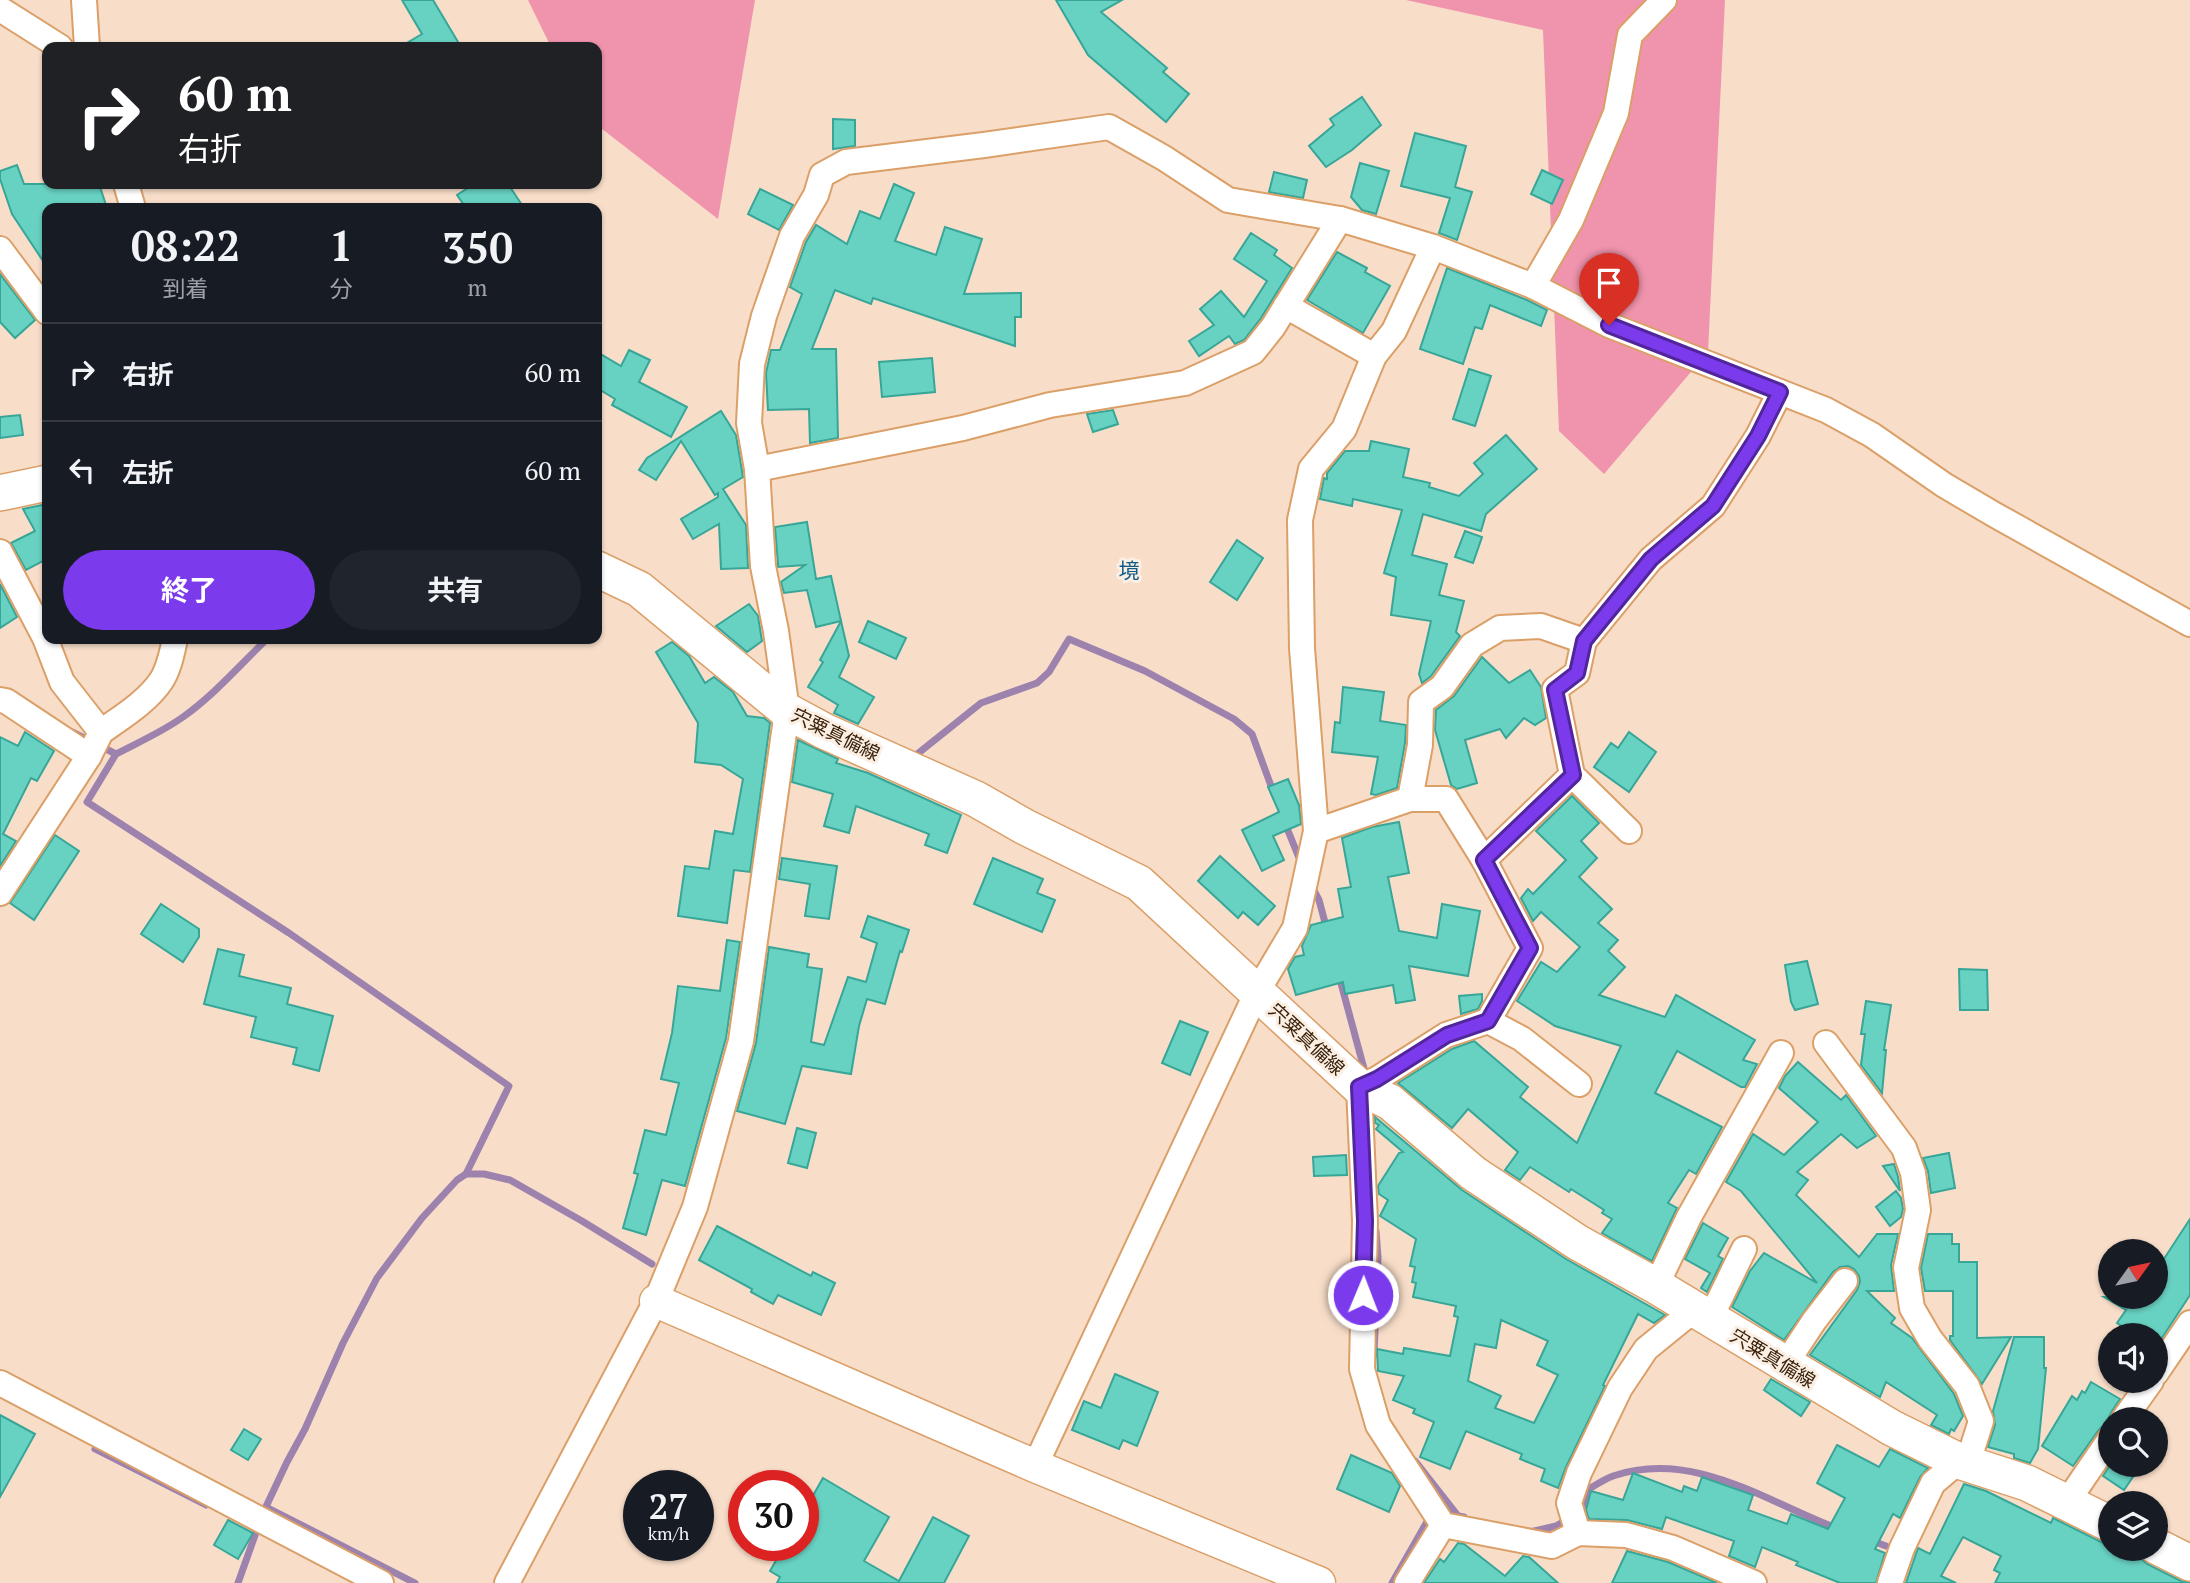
<!DOCTYPE html>
<html lang="ja">
<head>
<meta charset="utf-8">
<style>
	body { margin:0; font-family:"PT Serif","Noto Sans JP",serif; background:#20242c; color:#f1f3f6; height:100vh; display:flex; flex-direction:column; font-size:26px; white-space:nowrap }
	* { box-sizing:border-box; margin:0 }
	p { font-size:23px; color:#9ea1a6 }
	.icon { flex:none; width:38px; height:38px; fill:none; stroke:currentColor; stroke-width:2; stroke-linecap:round; stroke-linejoin:round }
	.map { position:relative; flex:1; overflow:hidden }
	.sheet { position:absolute; left:42px; top:203px; width:560px; height:441px; display:flex; flex-direction:column; background:#171b24; border-radius:14px; box-shadow:0 2px 5px #0004 }
	.sheet>* { flex:none }
	.guide { position:absolute; left:42px; top:42px; width:560px; height:147px; border-radius:14px; box-shadow:0 2px 5px #0004; background:#202124; color:#fff; overflow:hidden }
	.needle { width:46px; rotate:57deg }
	.buttons { position:absolute; left:2098px; top:1239px; display:grid; gap:14px }
	.buttons a { display:grid; place-items:center; width:70px; height:70px; border-radius:50%; background:#171b24; box-shadow:0 2px 5px #0004; font-size:35px }
	.speed { position:absolute; left:623px; top:1470px; display:flex; gap:14px; font-size:35px; font-weight:700; text-align:center }
	.speed>* { display:grid; place-content:center; width:91px; height:91px; border-radius:50%; background:#171b24; box-shadow:0 2px 5px #0004; line-height:1 }
	.speed small { font-size:18px; font-weight:400 }
	.speed .limit { border:10px solid #d22; background:#fff; color:#111 }
	.pin { position:absolute; display:grid; place-items:center; width:60px; height:60px; color:#fff; margin:-72px -30px; border-radius:50% 50% 50% 0; rotate:-45deg; box-shadow:0 0 7px #0007 }
	.pin .icon { rotate:45deg }
	.me { position:absolute; width:77px; margin:-38px; rotate:1deg; stroke-linejoin:round; filter:drop-shadow(0 0 5px #0008) }
	.turn { display:flex; align-items:center; gap:24px; height:147px; padding:0 21px; font-size:32px }
	.turn .icon { width:91px; height:91px; stroke-width:2.5 }
	.turn b { display:block; font-size:49px; line-height:60px }
	.eta { display:flex; justify-content:space-evenly; align-items:center; height:119px; text-align:center }
	.eta b { font-size:42px; font-weight:700; line-height:49px }
	.primary-button { display:flex; gap:14px; margin-top:auto; padding:14px 21px }
	.primary-button a { flex:1; height:80px; border-radius:42px; background:#7c3aed; color:#fff; font-size:28px; font-weight:700; line-height:80px; text-align:center }
	.primary-button a+a { background:#20242c; color:#f1f3f6 }
	ul { padding:0; list-style:none }
	li { display:flex; align-items:center; gap:21px; height:98px; padding:0 21px; border-top:2px solid #363941 }
	li div { flex:1 }
	li b { display:block; font-size:26px }
	li em { font-style:normal }
	.map>svg:first-child { display:block }
	.green { fill:#f093ac }
	.lines { fill:none; stroke-linecap:round; stroke-linejoin:round }
	.stream { stroke:#9e82ae; stroke-width:7 }
	.building { fill:#68d2c2; stroke:#37a698; stroke-width:2; fill-rule:evenodd }
	.minor-casing { stroke:#db9f68; stroke-width:28 }
	.tertiary-casing { stroke:#db9f68; stroke-width:35 }
	.secondary-casing { stroke:#db9f68; stroke-width:38 }
	.minor { stroke:#fff; stroke-width:24 }
	.tertiary { stroke:#fff; stroke-width:32 }
	.secondary { stroke:#fff; stroke-width:35 }
	.route-casing { stroke:#51269a; stroke-width:18 }
	.route { stroke:#7c3aed; stroke-width:12 }
	.labels { text-anchor:middle; stroke-width:6; stroke-linejoin:round; paint-order:stroke }
	.street-label { font-size:19px; fill:#39210a; stroke:#fbeee3 }
	.neighbourhood-label { font-size:21px; fill:#105a87; stroke:#fbeee3 }
</style>
</head>
<body>
<div class="map">
<svg width="2190" height="1583" viewBox="0 0 2190 1583">
	<rect width="100%" height="100%" fill="#f8dec9"/>
	<!-- green -->
	<g class="green">
		<polygon points="528,0 755,0 718,219 597,125 597,47 551,47"/>
		<polygon points="1406,0 1725,0 1708,352 1604,474 1559,431 1543,30"/>
	</g>
	<g class="lines">
		<!-- stream -->
		<g class="stream">
			<path d="M72,732L116,754C139,742 162,732 183,717C214,695 240,665 267,639"/>
			<polyline points="116,754 87,802 289,933 509,1086 466,1174"/>
			<polyline points="911,759 981,703 1037,683 1049,672 1069,639 1145,671 1234,719 1252,734 1274,794"/>
			<polyline points="1284,821 1302,865"/>
			<polyline points="1311,885 1319,900 1327,930"/>
			<polyline points="1339,976 1366,1076"/>
			<polyline points="1374,1355 1378,1257 1376,1231"/>
			<polyline points="95,1449 206,1505"/>
			<polyline points="1415,1461 1458,1516 1464,1517"/>
			<polyline points="266,1507 415,1583"/>
			<path d="M1578,1513L1581,1511L1589,1489C1597,1484 1605,1479 1613,1476C1693,1449 1765,1501 1836,1528"/>
			<polyline points="1530,1532 1556,1526 1568,1519"/>
			<polyline points="1870,1540 1886,1546"/>
			<polyline points="238,1583 263,1513 287,1462 305,1429 343,1343 377,1278 422,1218 457,1180 466,1174 484,1174 510,1180 582,1221 652,1264"/>
			<polyline points="1392,1583 1428,1520"/>
		</g>
	</g>
	<!-- building -->
	<g class="building">
		<polygon points="402,0 433,0 461,47 400,47 422,34"/>
		<polygon points="1056,0 1122,0 1101,12 1167,68 1163,72 1189,94 1166,122 1088,55"/>
		<polygon points="1362,97 1381,125 1352,150 1326,167 1309,146 1334,125 1330,119"/>
		<polygon points="833,119 855,120 855,146 833,149"/>
		<polygon points="1415,133 1466,146 1455,187 1472,192 1457,240 1439,233 1450,198 1401,186"/>
		<polygon points="1360,163 1389,171 1376,214 1362,210 1351,197"/>
		<polygon points="17,165 24,184 99,184 107,208 47,208 47,267 12,214 0,179 0,171"/>
		<polygon points="1542,170 1563,180 1552,204 1531,194"/>
		<polygon points="1274,172 1307,180 1303,198 1269,192"/>
		<polygon points="474,184 508,184 524,208 466,208 457,195"/>
		<polygon points="894,184 914,193 895,241 936,255 945,227 982,239 964,294 1021,293 1021,317 1015,317 1015,346 873,298 871,304 835,290 812,349 836,349 838,438 810,443 809,409 768,410 766,373 771,350 780,350 802,294 790,287 806,242 816,225 847,244 860,211 880,219"/>
		<polygon points="760,189 793,205 779,230 748,214"/>
		<polygon points="1251,233 1277,250 1274,255 1292,268 1261,318 1244,340 1235,344 1229,336 1199,356 1189,341 1214,325 1200,309 1221,291 1244,317 1267,281 1234,259"/>
		<polygon points="1337,252 1367,268 1365,272 1390,286 1363,333 1307,300"/>
		<polygon points="1447,268 1527,300 1547,310 1541,326 1490,305 1482,329 1475,327 1463,364 1420,349"/>
		<polygon points="0,274 35,320 15,338 0,322"/>
		<polygon points="629,350 650,360 639,382 687,407 671,437 612,405 615,399 597,388 597,352 621,366"/>
		<polygon points="932,358 935,392 882,397 879,362"/>
		<polygon points="1469,369 1491,376 1475,426 1453,419"/>
		<polygon points="1113,410 1118,424 1093,432 1087,414"/>
		<polygon points="721,411 736,435 743,477 723,489 746,525 748,568 721,569 719,524 693,539 681,519 718,497 718,493 715,495 681,441 656,480 639,470 647,458"/>
		<polygon points="20,415 23,435 0,438 0,417"/>
		<polygon points="1506,435 1537,469 1486,514 1481,531 1423,514 1412,555 1447,564 1439,595 1464,601 1456,632 1460,636 1431,676 1422,683 1419,674 1431,621 1391,615 1396,577 1384,573 1402,510 1353,499 1352,506 1320,499 1324,478 1327,479 1327,473 1345,451 1369,451 1371,441 1409,449 1403,477 1430,483 1429,487 1459,496 1483,474 1474,463"/>
		<polygon points="47,504 47,559 26,570 11,543 35,531 23,509"/>
		<polygon points="807,522 816,579 831,576 841,621 816,627 807,590 784,593 781,582 805,565 778,567 778,564 775,527"/>
		<polygon points="1465,531 1482,537 1473,563 1455,557"/>
		<polygon points="1237,540 1263,558 1237,600 1210,582"/>
		<polygon points="0,584 17,617 0,628"/>
		<polygon points="749,604 758,616 762,641 747,652 716,626"/>
		<polygon points="841,621 849,656 839,677 874,697 858,724 834,713 838,705 808,687 823,662 820,660"/>
		<polygon points="868,621 906,638 896,659 859,642"/>
		<polygon points="672,642 689,656 705,683 714,677 733,692 747,716 764,718 770,723 750,872 734,870 727,923 678,916 685,866 709,869 715,831 733,834 743,779 721,765 695,762 698,723 656,652"/>
		<polygon points="1482,657 1509,683 1530,670 1541,687 1546,718 1535,725 1524,718 1506,738 1500,729 1465,740 1477,783 1457,789 1451,785 1435,730 1436,710 1454,696"/>
		<polygon points="1343,687 1384,692 1380,721 1406,725 1405,743 1397,788 1376,795 1371,794 1378,757 1332,752 1335,722 1340,723"/>
		<polygon points="25,732 54,751 37,781 31,778 3,834 16,841 0,866 0,737 18,746"/>
		<polygon points="1629,732 1656,752 1629,792 1594,767 1611,743 1618,748"/>
		<polygon points="798,740 838,759 836,763 868,773 961,815 947,853 925,845 929,834 856,806 849,833 824,826 833,794 792,782"/>
		<polygon points="1288,779 1299,805 1301,824 1273,836 1284,860 1262,871 1242,830 1279,812 1268,787"/>
		<polygon points="1572,796 1599,823 1581,841 1597,858 1579,877 1612,909 1598,923 1618,940 1608,951 1625,967 1599,995 1665,1017 1676,995 1755,1040 1743,1060 1757,1064 1745,1087 1741,1087 1677,1051 1655,1093 1722,1127 1696,1174 1689,1170 1668,1203 1677,1208 1652,1261 1602,1233 1612,1219 1602,1213 1604,1210 1571,1189 1569,1192 1530,1167 1520,1180 1505,1170 1518,1152 1468,1109 1452,1128 1398,1083 1452,1049 1474,1041 1528,1087 1520,1097 1577,1143 1621,1046 1555,1026 1517,1001 1541,962 1557,972 1580,947 1541,912 1533,921 1521,898 1528,889 1533,894 1566,860 1536,831"/>
		<polygon points="1399,822 1409,873 1388,877 1399,931 1437,938 1442,904 1480,911 1468,976 1409,966 1415,1000 1396,1003 1393,985 1345,994 1343,982 1296,995 1288,969 1295,957 1304,955 1302,946 1311,925 1343,917 1338,889 1351,887 1342,838 1372,827"/>
		<polygon points="55,835 79,851 34,920 10,903"/>
		<polygon points="1220,856 1275,906 1258,925 1243,912 1238,918 1198,881"/>
		<polygon points="782,858 837,866 829,919 805,916 810,884 779,879"/>
		<polygon points="993,858 1043,879 1037,893 1055,900 1042,932 974,904"/>
		<polygon points="161,904 199,929 199,937 183,962 141,934"/>
		<polygon points="868,916 909,930 902,952 900,951 885,1004 867,999 859,1026 851,1074 802,1066 785,1124 737,1111 756,1043 769,947 809,954 807,967 822,969 811,1042 824,1045 848,977 866,982 877,943 861,937"/>
		<polygon points="727,940 740,942 726,1038 685,1186 662,1180 646,1235 623,1228 638,1174 634,1173 645,1130 666,1135 679,1083 661,1079 672,1033 678,986 720,991"/>
		<polygon points="218,949 244,955 239,976 291,988 287,1004 333,1016 319,1071 293,1064 297,1048 251,1037 256,1017 204,1004"/>
		<polygon points="1807,961 1818,1004 1795,1010 1791,1002 1785,965"/>
		<polygon points="1959,969 1987,970 1988,1010 1960,1010"/>
		<polygon points="1482,994 1482,1001 1478,1009 1461,1014 1459,996"/>
		<polygon points="1866,1001 1891,1005 1884,1050 1886,1050 1882,1093 1861,1065 1865,1034 1861,1034"/>
		<polygon points="1180,1021 1208,1032 1190,1075 1162,1063"/>
		<polygon points="1798,1062 1841,1100 1846,1095 1876,1136 1857,1148 1841,1134 1797,1172 1808,1180 1796,1195 1859,1257 1877,1234 1898,1234 1891,1265 1894,1291 1867,1291 1895,1318 1891,1323 1912,1338 1954,1394 1963,1416 1954,1431 1951,1429 1949,1434 1931,1425 1937,1415 1886,1382 1880,1397 1810,1355 1857,1290 1860,1282 1859,1276 1854,1269 1848,1266 1840,1267 1833,1272 1784,1340 1732,1307 1750,1271 1764,1253 1817,1283 1741,1191 1726,1182 1753,1134 1784,1155 1818,1122 1779,1088 1785,1076"/>
		<path d="M1375,1117L1462,1190L1566,1259L1665,1315L1654,1323L1638,1314L1603,1385L1605,1386L1566,1467L1558,1488L1541,1481L1545,1469L1520,1459L1522,1454L1466,1431L1450,1469L1420,1457L1434,1422L1413,1413L1415,1409L1393,1400L1404,1376L1378,1371L1377,1349L1403,1354L1404,1348L1450,1356L1458,1317L1454,1316L1456,1306L1413,1297L1416,1283L1412,1282L1415,1267L1410,1266L1416,1239L1380,1216L1388,1200L1379,1194L1378,1186L1399,1153L1403,1152L1376,1129L1379,1125L1375,1123ZM1501,1320L1548,1341L1537,1365L1558,1375L1534,1423L1495,1408L1501,1396L1468,1381L1475,1344L1496,1348Z"/>
		<polygon points="797,1128 816,1133 807,1168 788,1163"/>
		<polygon points="1949,1153 1955,1188 1931,1193 1928,1171 1923,1158"/>
		<polygon points="1346,1155 1347,1175 1314,1176 1313,1157"/>
		<polygon points="1894,1164 1898,1177 1900,1191 1883,1166"/>
		<polygon points="1896,1191 1901,1198 1903,1209 1901,1217 1890,1226 1876,1207"/>
		<polygon points="2190,1219 2190,1295 2158,1344 2156,1335 2144,1335 2136,1330 2134,1334 2117,1323 2126,1310 2104,1297 2156,1297 2156,1271"/>
		<polygon points="1703,1223 1728,1238 1718,1256 1723,1259 1707,1292 1701,1288 1710,1273 1685,1259"/>
		<polygon points="717,1226 811,1276 813,1272 835,1283 821,1315 778,1295 773,1304 751,1292 752,1289 699,1260"/>
		<polygon points="1928,1234 1952,1234 1952,1244 1959,1244 1959,1262 1977,1262 1977,1338 2011,1337 1982,1384 1950,1340 1950,1336 1953,1336 1953,1291 1925,1291 1921,1268"/>
		<polygon points="2014,1337 2044,1337 2044,1368 2046,1368 2038,1449 2030,1463 2014,1458 2014,1454 1988,1447 1995,1425 1993,1411"/>
		<polygon points="1115,1374 1158,1392 1137,1446 1123,1440 1119,1449 1072,1430 1084,1401 1101,1408"/>
		<polygon points="1771,1379 1810,1402 1801,1416 1764,1390"/>
		<polygon points="2091,1382 2120,1399 2112,1411 2109,1417 2110,1424 2103,1426 2098,1431 2073,1466 2042,1446 2072,1396 2077,1400 2082,1391 2085,1393"/>
		<polygon points="0,1415 35,1434 0,1497"/>
		<polygon points="244,1429 261,1439 248,1460 231,1450"/>
		<polygon points="1837,1445 1879,1467 1890,1449 1928,1468 1920,1477 1900,1518 1893,1514 1875,1549 1885,1553 1876,1583 1840,1583 1796,1565 1798,1562 1762,1547 1755,1567 1729,1556 1734,1541 1666,1517 1662,1529 1627,1520 1589,1519 1586,1510 1591,1491 1623,1500 1633,1473 1682,1492 1684,1486 1697,1491 1702,1477 1753,1495 1748,1510 1787,1524 1791,1514 1828,1529 1845,1498 1817,1483"/>
		<polygon points="1351,1455 1392,1473 1400,1486 1389,1512 1337,1489"/>
		<polygon points="2110,1465 2141,1465 2124,1490 2103,1476"/>
		<polygon points="823,1478 889,1517 864,1561 899,1581 933,1517 969,1536 944,1583 777,1583 780,1577 770,1571 785,1545 803,1545 803,1513"/>
		<polygon points="1964,1484 1986,1491 2051,1523 2053,1518 2101,1542 2110,1544 2110,1549 2124,1549 2139,1557 2147,1564 2181,1581 2190,1583 1995,1583 2000,1573 1994,1570 2001,1556 1963,1537 1941,1576 1956,1583 1906,1583 1918,1548 1930,1554"/>
		<polygon points="228,1520 253,1533 238,1559 214,1545"/>
		<polygon points="1458,1543 1464,1544 1505,1576 1523,1556 1529,1557 1558,1583 1424,1583 1440,1559 1444,1562"/>
		<polygon points="1627,1551 1668,1562 1717,1583 1612,1583"/>
	</g>
	<g class="lines">
		<!-- minor casing -->
		<g class="minor-casing">
			<g id="minor">
				<polyline points="84,0 87,47"/>
				<polyline points="0,9 60,47"/>
				<polyline points="126,184 133,208"/>
				<polyline points="0,249 47,312"/>
				<polyline points="1533,286 1571,220 1616,113 1630,35 1664,0"/>
				<polyline points="1286,306 1374,356"/>
				<polyline points="757,469 963,428 1050,405 1185,383 1253,352 1273,327 1340,219"/>
				<polyline points="0,552 45,638 62,682 101,732 89,756 0,893"/>
				<polyline points="0,700 6,701 89,756"/>
				<path d="M101,732C120,718 147,702 161,681C169,669 172,653 175,639"/>
				<polyline points="1410,799 1420,745 1421,702 1442,687 1472,645 1500,628 1541,626 1584,641"/>
				<polyline points="1316,831 1410,799 1446,799 1484,860 1530,948 1488,1021 1446,1035 1377,1079 1359,1087 1365,1221 1362,1369 1378,1425 1443,1525 1552,1546 1578,1533 1626,1535 1673,1548 1754,1583"/>
				<polyline points="1629,831 1572,775 1555,689 1577,673 1584,641 1651,559 1713,506 1758,436 1780,392"/>
				<polyline points="1484,860 1572,775"/>
				<polyline points="1488,1021 1522,1039 1579,1084"/>
				<polyline points="1826,1043 1904,1148 1913,1173 1918,1210 1906,1268 1912,1308 1930,1339 1967,1386 1981,1421 1968,1462"/>
				<polyline points="1656,1286 1689,1217 1781,1053"/>
				<polyline points="1710,1319 1744,1249"/>
				<polyline points="1785,1365 1814,1321 1845,1281"/>
				<polyline points="2156,1373 2190,1323"/>
				<polyline points="0,1383 381,1583"/>
				<polyline points="2124,1419 2151,1381"/>
				<polyline points="1035,1466 1257,992 1295,928 1316,831 1302,648 1300,520 1311,469 1344,429 1374,356 1394,331 1433,247"/>
				<polyline points="2067,1502 2110,1439"/>
				<polyline points="1578,1533 1569,1503 1579,1473 1620,1388 1646,1349 1694,1310"/>
				<polyline points="507,1583 656,1301 695,1207 741,1041 787,711 776,631 763,566 757,469 749,423 752,364 764,316 792,236 816,195 822,175 846,162 984,145 1109,127 1164,158 1228,200 1340,219 1433,247 1533,286 1609,325 1826,410 1872,435 1944,485 1995,515 2190,624"/>
				<polyline points="1407,1583 1443,1525"/>
				<polyline points="1890,1583 1902,1548 1933,1483 1959,1461"/>
			</g>
		</g>
		<!-- tertiary casing -->
		<g class="tertiary-casing">
			<polyline id="tertiary" points="656,1301 1035,1466 1319,1583"/>
		</g>
		<!-- secondary casing -->
		<g class="secondary-casing">
			<g id="secondary">
				<polyline points="0,493 47,483"/>
				<polyline points="597,569 639,589 787,711 824,731 976,799 1025,827 1139,883 1359,1087 1390,1102 1473,1173 1577,1242 1656,1286 1892,1428 1959,1461 2027,1483 2110,1524"/>
				<polyline points="2156,1546 2190,1563"/>
			</g>
		</g>
		<!-- minor -->
		<use href="#minor" class="minor"/>
		<!-- tertiary -->
		<use href="#tertiary" class="tertiary"/>
		<!-- secondary -->
		<use href="#secondary" class="secondary"/>
	</g>
	<g class="lines">
		<!-- route casing -->
		<g class="route-casing">
			<polyline id="route" points="1363,1295 1365,1221 1359,1087 1377,1079 1447,1035 1488,1021 1530,948 1484,860 1573,775 1555,690 1577,673 1584,641 1651,559 1713,506 1758,436 1780,392 1609,325"/>
		</g>
		<!-- route -->
		<use href="#route" class="route"/>
	</g>
	<g class="labels">
		<!-- street labels -->
		<g class="street-label">
			<text transform="translate(836 734) rotate(26)" y="7">宍粟真備線</text>
			<text transform="translate(1307 1039) rotate(43)" y="7">宍粟真備線</text>
			<text transform="translate(1773 1358) rotate(31)" y="7">宍粟真備線</text>
		</g>
		<!-- neighbourhood labels -->
		<g class="neighbourhood-label">
			<text x="1129" y="578">境</text>
		</g>
	</g>
</svg>
<div class="buttons">
<a><svg class="needle" viewBox="-14 -14 28 28"><path d="M0-13l5 13h-10z" fill="#e53935"/><path d="M0 13l5-13h-10z" fill="#9ea1a6"/></svg></a>
<a><svg class="icon" aria-label="sound" viewBox="0 0 24 24"><path d="M4 9h4l5-4v14l-5-4H4zM17 9q2 3 0 6"/></svg></a>
<a><svg class="icon" aria-label="search" viewBox="0 0 24 24"><circle cx="10" cy="10" r="6"/><path d="M15 15l6 6"/></svg></a>
<a><svg class="icon" aria-label="layers" viewBox="0 0 24 24"><path d="M12 4l9 5-9 5-9-5zM3 14l9 5 9-5"/></svg></a>
</div>
<div class="speed"><div>27<small>km/h</small></div><div class="limit">30</div></div>
<div class="pin" style="left:1609px;top:325px;background:#d93025"><svg class="icon" aria-label="arrive" viewBox="0 0 24 24"><path d="M6 21V4h12l-3 4 3 4H6"/></svg></div>
<svg class="me" style="left:1363px;top:1295px" viewBox="-20 -20 40 40"><circle r="17" fill="#7c3aed" stroke="#fff" stroke-width="3"/><path d="M0-11L8 9 0 5-8 9z" fill="#fff"/></svg>
<div class="guide">
<div class="turn"><svg class="icon" aria-label="right" viewBox="0 0 24 24"><path d="M7 20v-9h11M14 6l5 5-5 5"/></svg><div><b>60 m</b>右折</div></div>
</div>
<section class="sheet">
<div class="eta">
<div><b>08:22</b><p>到着</p></div>
<div><b>1</b><p>分</p></div>
<div><b>350</b><p>m</p></div>
</div>
<ul>
<li><svg class="icon" aria-label="right" viewBox="0 0 24 24"><path d="M7 20v-9h11M14 6l5 5-5 5"/></svg><div><b>右折</b></div><em>60 m</em></li>
<li><svg class="icon" aria-label="left" viewBox="0 0 24 24"><path d="M17 20v-9H6M10 6l-5 5 5 5"/></svg><div><b>左折</b></div><em>60 m</em></li>
</ul>
<div class="primary-button"><a>終了</a><a>共有</a></div>
</section>
</div>
</body>
</html>
